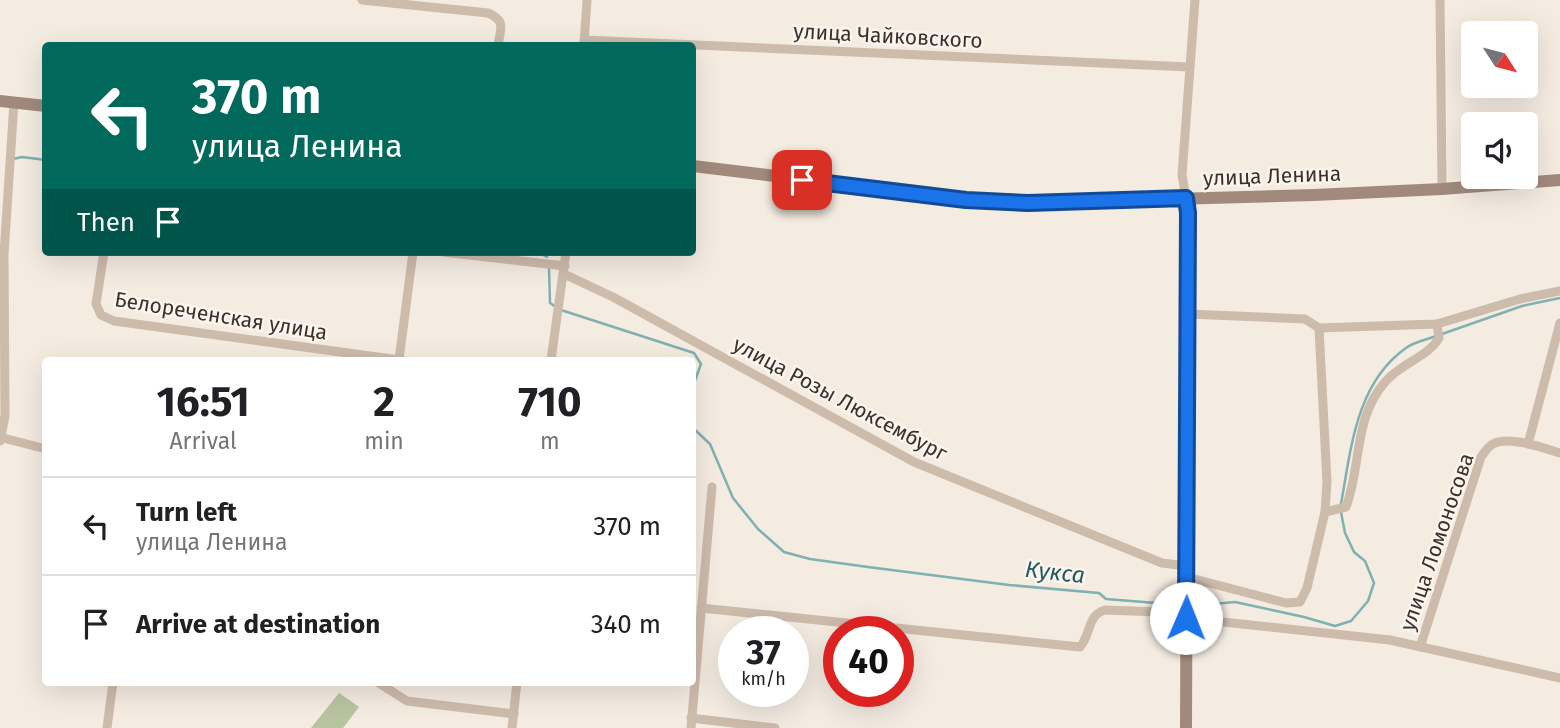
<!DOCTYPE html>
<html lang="en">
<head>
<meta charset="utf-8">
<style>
	body { margin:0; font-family:"Fira Sans",sans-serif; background:#f2f2f2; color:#202124; height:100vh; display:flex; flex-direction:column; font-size:26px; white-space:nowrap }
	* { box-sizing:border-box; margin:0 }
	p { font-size:23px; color:#757577 }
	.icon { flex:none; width:38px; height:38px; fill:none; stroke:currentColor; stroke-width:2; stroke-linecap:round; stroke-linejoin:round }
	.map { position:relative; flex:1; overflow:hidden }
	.sheet { position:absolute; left:42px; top:357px; width:654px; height:329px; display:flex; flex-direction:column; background:#fff; border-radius:7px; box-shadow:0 7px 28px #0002 }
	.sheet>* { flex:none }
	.top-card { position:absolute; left:42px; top:42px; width:654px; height:214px; border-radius:7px; box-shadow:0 7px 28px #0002; background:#00695c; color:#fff; overflow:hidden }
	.needle { width:46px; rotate:126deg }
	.buttons { position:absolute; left:1461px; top:21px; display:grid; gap:14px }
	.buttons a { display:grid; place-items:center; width:77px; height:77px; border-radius:7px; background:#fff; box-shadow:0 7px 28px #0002; font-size:35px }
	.speed { position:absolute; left:718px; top:616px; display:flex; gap:14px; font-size:35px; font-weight:700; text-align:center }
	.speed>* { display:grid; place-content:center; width:91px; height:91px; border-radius:50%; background:#fff; box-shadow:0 7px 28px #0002; line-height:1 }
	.speed small { font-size:18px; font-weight:400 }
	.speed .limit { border:10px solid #d22; background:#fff; color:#111 }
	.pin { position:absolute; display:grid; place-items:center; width:60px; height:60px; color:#fff; margin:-30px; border-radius:14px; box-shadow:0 4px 10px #0006 }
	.me { position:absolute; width:77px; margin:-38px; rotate:1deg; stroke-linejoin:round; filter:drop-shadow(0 0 5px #0008) }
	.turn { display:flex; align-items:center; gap:24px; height:147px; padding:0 35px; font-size:32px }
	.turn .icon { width:91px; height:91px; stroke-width:2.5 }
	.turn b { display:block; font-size:49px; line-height:60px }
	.then { display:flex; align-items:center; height:66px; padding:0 35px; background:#0003; gap:14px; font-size:26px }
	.eta { display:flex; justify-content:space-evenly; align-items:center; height:119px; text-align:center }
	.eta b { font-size:42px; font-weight:700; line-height:49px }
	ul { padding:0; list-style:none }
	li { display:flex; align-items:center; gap:21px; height:98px; padding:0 35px; border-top:2px solid #e0e0e0 }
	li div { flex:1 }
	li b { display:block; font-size:26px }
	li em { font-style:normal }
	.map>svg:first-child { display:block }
	.green { fill:#b8c4a0 }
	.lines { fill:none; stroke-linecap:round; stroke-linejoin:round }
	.stream { stroke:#7fb0b2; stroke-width:2.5 }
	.street { stroke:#cdbbac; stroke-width:9 }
	.secondary { stroke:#a18a7d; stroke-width:12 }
	.route-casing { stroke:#114b97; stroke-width:18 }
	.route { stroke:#1a73e8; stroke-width:12 }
	.labels { text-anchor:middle; stroke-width:5; stroke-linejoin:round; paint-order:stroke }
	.street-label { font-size:21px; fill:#3b302b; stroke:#fbf5ee }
	.water-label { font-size:23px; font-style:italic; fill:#1f5a5e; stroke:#fbf5ee }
</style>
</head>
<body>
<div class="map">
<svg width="1560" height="728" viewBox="0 0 1560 728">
	<rect width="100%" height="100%" fill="#f4ebe1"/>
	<!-- green -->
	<polygon class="green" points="339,693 359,707 343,728 311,728"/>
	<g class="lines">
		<!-- stream -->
		<g class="stream">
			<polyline points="13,159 22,157 46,160"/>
			<polyline points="538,252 547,257"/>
			<polyline points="549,268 550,303 556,307"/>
			<polyline points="561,310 694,353 701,364 693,386"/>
			<polyline points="1442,334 1522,306 1560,298"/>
			<polyline points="693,428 710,444 733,498 758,529 784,552 810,559 868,567 1009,585 1099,593 1106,599 1181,605"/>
			<path d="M1341,504C1351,449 1356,383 1406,348C1414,342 1426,340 1436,336"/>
			<polyline points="1192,606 1235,602 1304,617 1335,626 1351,621 1368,601 1374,583 1365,561 1354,552 1345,533 1341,512"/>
		</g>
		<!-- street -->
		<g class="street">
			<path d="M362,0L488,13C507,21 500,29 498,46"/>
			<polyline points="1440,0 1442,189"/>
			<polyline points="584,40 1190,67"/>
			<polyline points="584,44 587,0"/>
			<polyline points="1186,198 1182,175 1195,0"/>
			<polyline points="104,252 96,304 101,315 114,321 399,360"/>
			<polyline points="443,252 565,266"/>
			<polyline points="564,274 613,297 914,462 1162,563 1187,566"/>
			<polyline points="1187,314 1305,319 1319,328 1437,324 1520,299 1560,291"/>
			<polyline points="399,360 413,252"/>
			<polyline points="551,360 566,252"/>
			<polyline points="0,437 46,449"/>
			<polyline points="0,441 5,416 4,254 14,102"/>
			<polyline points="1528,444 1560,323"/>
			<path d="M1325,512L1346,507C1362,464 1353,419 1385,382C1401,363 1428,357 1439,338L1437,324"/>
			<polyline points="1187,577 1286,603 1300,602 1307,588 1325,512 1327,482 1319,328"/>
			<path d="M701,608L1080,647C1091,635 1087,615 1105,610L1186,613"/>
			<polyline points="1186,618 1390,640 1560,678"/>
			<path d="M1420,647L1481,457C1485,452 1488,446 1493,444C1508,435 1544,448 1560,453"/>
			<polyline points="377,682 407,701 514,714"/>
			<polyline points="691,718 775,728"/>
			<polyline points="107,728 113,682"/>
			<polyline points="512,728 517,682"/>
			<polyline points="691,728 712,487"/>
		</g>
		<!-- secondary -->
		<g class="secondary">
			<polyline points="0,101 46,106"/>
			<polyline points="693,166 966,199 1028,203 1314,195 1442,189 1560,180"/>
			<polyline points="1186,198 1188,213 1186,728"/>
		</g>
	</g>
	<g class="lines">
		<!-- route casing -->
		<g class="route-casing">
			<polyline id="route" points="802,180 966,200 1028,203 1186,198 1188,213 1186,618"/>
		</g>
		<!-- route -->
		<use href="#route" class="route"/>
	</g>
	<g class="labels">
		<!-- street labels -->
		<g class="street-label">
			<text transform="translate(888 36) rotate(3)" y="7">улица Чайковского</text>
			<text transform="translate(1272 176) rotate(-2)" y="7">улица Ленина</text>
			<text transform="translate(221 316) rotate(9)" y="7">Белореченская улица</text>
			<text transform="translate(840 399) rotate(28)" y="7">улица Розы Люксембург</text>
			<text transform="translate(1437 542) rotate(-71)" y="7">улица Ломоносова</text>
		</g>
		<!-- water labels -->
		<g class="water-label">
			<text transform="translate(1055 572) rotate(6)" y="8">Кукса</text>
		</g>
	</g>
</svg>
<div class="buttons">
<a><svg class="needle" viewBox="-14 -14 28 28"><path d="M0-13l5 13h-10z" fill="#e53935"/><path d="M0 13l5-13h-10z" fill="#757577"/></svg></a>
<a><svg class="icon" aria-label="sound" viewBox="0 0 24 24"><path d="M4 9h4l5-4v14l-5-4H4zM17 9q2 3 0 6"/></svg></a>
</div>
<div class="speed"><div>37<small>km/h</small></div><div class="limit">40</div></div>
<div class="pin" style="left:802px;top:180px;background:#d93025"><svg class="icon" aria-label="arrive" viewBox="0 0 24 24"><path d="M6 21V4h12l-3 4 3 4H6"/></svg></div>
<svg class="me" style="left:1186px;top:618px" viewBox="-20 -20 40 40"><circle r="19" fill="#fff"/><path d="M0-13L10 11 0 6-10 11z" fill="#1a73e8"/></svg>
<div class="top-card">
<div class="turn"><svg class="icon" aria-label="left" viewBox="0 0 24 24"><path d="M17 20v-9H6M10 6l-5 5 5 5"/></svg><div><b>370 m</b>улица Ленина</div></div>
<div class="then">Then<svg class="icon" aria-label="arrive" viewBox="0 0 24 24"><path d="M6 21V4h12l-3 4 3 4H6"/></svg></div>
</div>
<section class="sheet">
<div class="eta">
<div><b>16:51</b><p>Arrival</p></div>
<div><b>2</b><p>min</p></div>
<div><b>710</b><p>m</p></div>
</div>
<ul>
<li><svg class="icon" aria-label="left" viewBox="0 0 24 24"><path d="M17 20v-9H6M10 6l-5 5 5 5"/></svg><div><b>Turn left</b><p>улица Ленина</p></div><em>370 m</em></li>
<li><svg class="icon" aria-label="arrive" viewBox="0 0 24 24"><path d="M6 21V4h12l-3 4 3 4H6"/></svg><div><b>Arrive at destination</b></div><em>340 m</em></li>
</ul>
</section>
</div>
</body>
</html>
